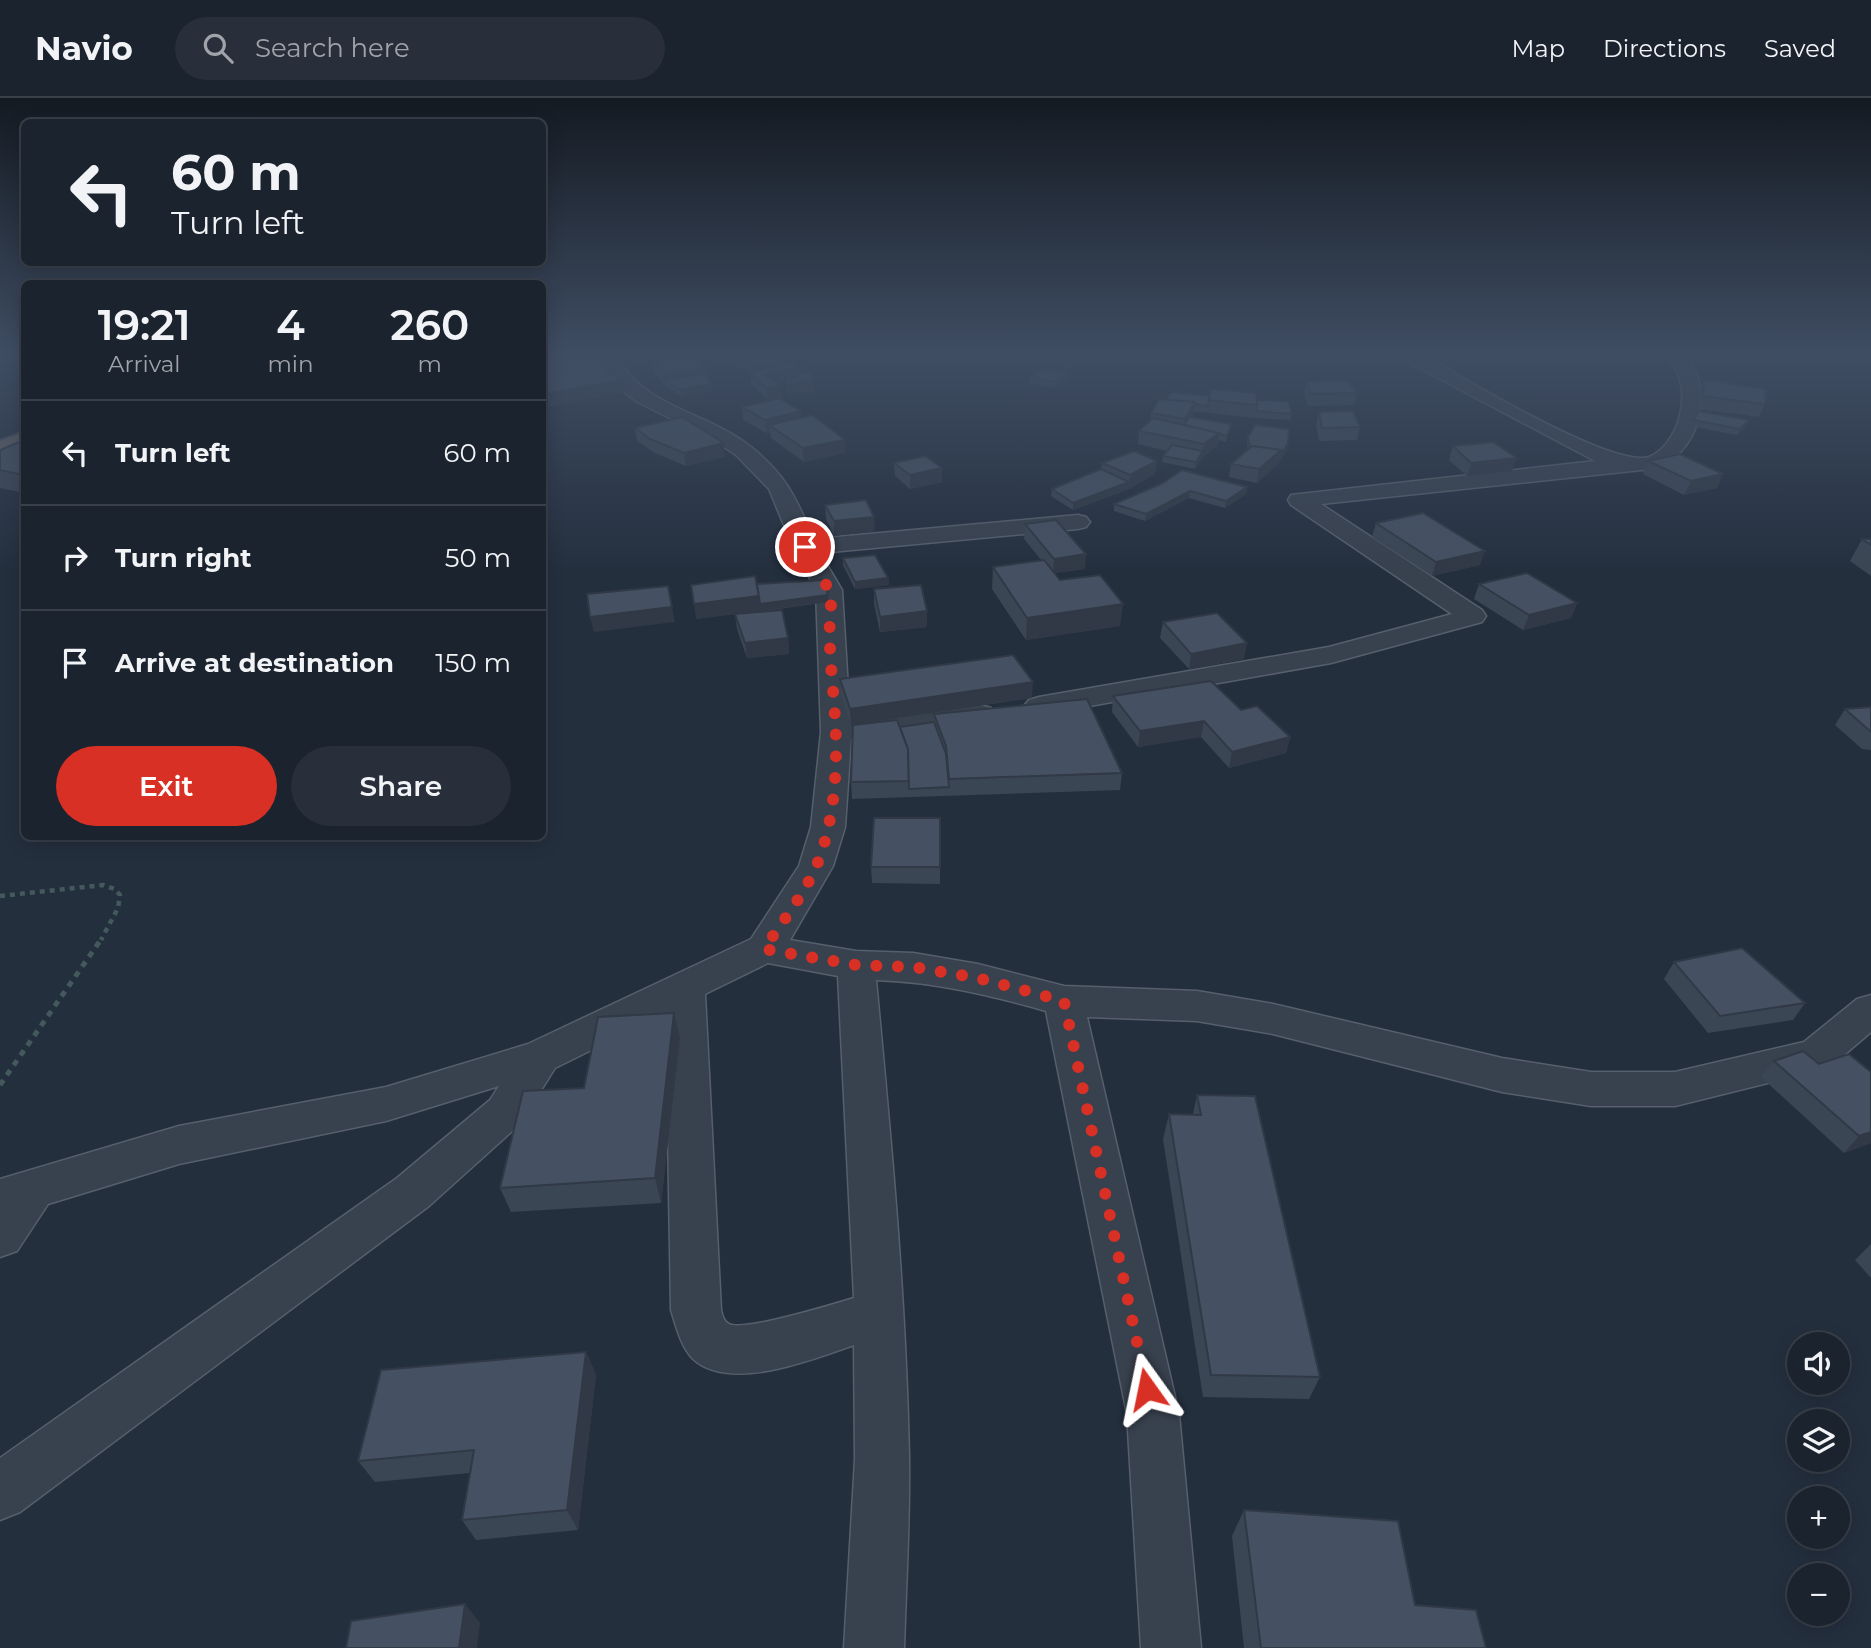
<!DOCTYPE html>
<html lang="en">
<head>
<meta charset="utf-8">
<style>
	body { margin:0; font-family:Montserrat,sans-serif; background:#282f3a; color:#f1f3f6; height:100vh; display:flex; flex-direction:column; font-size:26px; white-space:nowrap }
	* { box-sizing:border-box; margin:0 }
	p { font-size:23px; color:#a0a4aa }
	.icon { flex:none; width:38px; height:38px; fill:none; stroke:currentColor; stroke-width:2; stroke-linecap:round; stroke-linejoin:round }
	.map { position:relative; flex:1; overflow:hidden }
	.details { position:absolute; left:21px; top:182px; width:525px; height:560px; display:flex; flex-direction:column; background:#1b232e; border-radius:10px; box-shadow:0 4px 18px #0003,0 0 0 2px #39404a }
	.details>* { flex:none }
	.top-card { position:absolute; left:21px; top:21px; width:525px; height:147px; border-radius:10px; box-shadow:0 4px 18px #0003,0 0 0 2px #39404a; background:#1b232e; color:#f1f3f6; overflow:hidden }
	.fabs { position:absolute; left:1787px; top:1234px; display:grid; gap:14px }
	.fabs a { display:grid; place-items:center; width:63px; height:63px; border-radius:50%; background:#1b232e; box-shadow:0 4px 18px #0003,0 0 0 2px #39404a; font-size:35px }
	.pin { position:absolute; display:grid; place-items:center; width:60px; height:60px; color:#fff; margin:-30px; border:4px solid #fff; border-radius:50%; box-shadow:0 2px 7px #0007 }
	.me { position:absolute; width:77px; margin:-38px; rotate:348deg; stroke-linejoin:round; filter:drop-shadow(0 0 5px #0008) }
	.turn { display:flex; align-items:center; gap:24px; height:147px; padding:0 35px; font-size:32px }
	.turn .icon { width:91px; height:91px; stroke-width:2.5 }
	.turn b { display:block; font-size:49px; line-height:60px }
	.eta { display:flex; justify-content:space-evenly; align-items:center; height:119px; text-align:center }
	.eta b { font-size:42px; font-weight:600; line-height:49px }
	.action { display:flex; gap:14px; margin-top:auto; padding:14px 35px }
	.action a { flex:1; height:80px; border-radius:42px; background:#d93025; color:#fff; font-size:28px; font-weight:600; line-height:80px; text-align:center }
	.action a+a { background:#282f3a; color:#f1f3f6 }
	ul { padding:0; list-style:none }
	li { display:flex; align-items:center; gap:21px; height:105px; padding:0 35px; border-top:2px solid #39404a }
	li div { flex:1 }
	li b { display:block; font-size:26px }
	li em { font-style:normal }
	header { display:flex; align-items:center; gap:42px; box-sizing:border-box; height:98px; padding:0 35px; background:#1b232e; border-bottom:2px solid #39404a }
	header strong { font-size:33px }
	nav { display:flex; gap:38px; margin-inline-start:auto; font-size:24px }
	.search { width:490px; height:63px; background:#282f3a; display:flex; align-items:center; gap:18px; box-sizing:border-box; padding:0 24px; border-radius:38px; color:#a0a4aa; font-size:26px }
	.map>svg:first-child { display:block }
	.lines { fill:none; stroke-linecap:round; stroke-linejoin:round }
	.minor-casing { stroke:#565f6c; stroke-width:3 }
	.trunk-casing { stroke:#434c59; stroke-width:4 }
	.path-far1 { stroke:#44595c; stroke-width:4.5; stroke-dasharray:5 5; stroke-linecap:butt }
	.path { stroke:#44595c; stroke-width:5; stroke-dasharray:6 6; stroke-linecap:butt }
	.minor { fill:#38414e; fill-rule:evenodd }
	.trunk { fill:#656462; fill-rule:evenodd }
	.wall { fill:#3b4654 }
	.shaded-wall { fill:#303945 }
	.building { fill:#455162; stroke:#303945; stroke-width:2 }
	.route { stroke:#d93025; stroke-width:12; stroke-dasharray:0 21.6 }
</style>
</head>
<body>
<header>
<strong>Navio</strong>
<div class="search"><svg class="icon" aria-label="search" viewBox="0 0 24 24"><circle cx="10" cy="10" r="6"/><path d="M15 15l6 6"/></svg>Search here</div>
<nav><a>Map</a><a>Directions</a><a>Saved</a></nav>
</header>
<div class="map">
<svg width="1871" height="1550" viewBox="0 0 1871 1550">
	<rect width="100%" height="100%" fill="#242f3e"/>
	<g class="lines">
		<!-- minor casing -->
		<g class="minor-casing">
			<g id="minor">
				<path d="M598,257H616C643,310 708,314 751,349C788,379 795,399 814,441L1078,417L1086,419L1090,424L1086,429L1078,431L820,455L842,492L850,623L980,607L991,610L995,616L991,622L980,625L851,641L845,729L833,768L790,842L856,853L913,855L978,866L1064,888L1197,893L1273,906L1502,960L1591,974H1675L1804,944L1857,901L1871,897V934L1831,968L1816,973L1675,1008H1591L1502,994L1273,936L1197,923L1087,919L1179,1316L1201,1550H1141L1127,1316L1046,913C990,897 935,884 876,882C891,1041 906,1199 909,1359C910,1422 906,1486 904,1550H844L855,1361L854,1247C813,1261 730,1295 693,1261C681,1249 676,1228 671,1212L666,915L555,970L520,1026L429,1108L20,1414L0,1422V1360L397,1080L490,1002L499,988L386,1023L179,1066L48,1106L17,1153L0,1159V1081L179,1028L386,989L528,946L751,841L799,768L811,729L821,634L816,492L793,449L769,391L736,357L718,345L636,303L612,285ZM768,865L838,878L854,1200C834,1206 744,1234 729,1226C724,1224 722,1217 721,1212L705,896Z"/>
				<path d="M1313,257H1376C1366,266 1323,266 1313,257Z"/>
				<path d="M1395,257C1405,257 1418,255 1427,258C1439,262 1448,272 1459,278C1492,297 1616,369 1649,359C1667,352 1678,330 1681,312C1685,291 1680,274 1667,257H1686C1716,294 1699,359 1651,371L1321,406L1482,512L1486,518L1482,524L1331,565L1039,617L1029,614L1024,608L1029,602L1039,599L1329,549L1452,516L1291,407L1288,402L1291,397L1595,363Z"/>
			</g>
		</g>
		<!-- trunk casing -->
		<g class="trunk-casing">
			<polygon id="trunk" points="24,334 24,349 0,358 0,343"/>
		</g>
		<!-- path-far1 -->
		<polyline class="path-far1" points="0,798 103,787 115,791 120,797 118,810 101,842"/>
		<!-- path -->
		<polyline class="path" points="0,987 102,840"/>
		<!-- minor -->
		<use href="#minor" class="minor"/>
		<!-- trunk -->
		<use href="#trunk" class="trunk"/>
	</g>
	<!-- wall -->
	<g class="wall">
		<polygon points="0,257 24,257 21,260 0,259"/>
		<polygon points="542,257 607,274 625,294 551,308 542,286"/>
		<polygon points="647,257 694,257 706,276 711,286 712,292 682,299 665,288 654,273 653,265"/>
		<polygon points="1034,257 1088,257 1070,270 1034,261"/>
		<polygon points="1206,257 1275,257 1208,259"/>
		<polygon points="734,260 802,270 802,276 815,294 788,299 786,283 777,285 782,300 780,300 846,355 804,364 771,340 770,334 766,335 743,322 742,309 768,302 751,286 751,274 735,266"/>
		<polygon points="1068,275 1068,281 1055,290 1029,285 1030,279"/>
		<polygon points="1705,282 1765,306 1759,319 1697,311 1699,295"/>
		<polygon points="1307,284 1357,295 1354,307 1308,308 1304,296"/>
		<polygon points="1159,301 1257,302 1292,316 1290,322 1255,320 1194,313 1192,319 1229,333 1226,344 1218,342 1217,348 1202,360 1195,371 1162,364 1163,358 1167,353 1138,346 1139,333 1150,323 1151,315"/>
		<polygon points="1319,314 1360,329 1357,342 1319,343 1316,327"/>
		<polygon points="1693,322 1749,322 1746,328 1737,337 1690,328"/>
		<polygon points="635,330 725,359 686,368 653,354 637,343"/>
		<polygon points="1248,339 1287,352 1278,366 1257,385 1229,379 1231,366 1248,352 1247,345"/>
		<polygon points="24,342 24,395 0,390 0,352"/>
		<polygon points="1453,348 1512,373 1467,378 1449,362"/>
		<polygon points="1157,363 1155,376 1129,391 1073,412 1051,398 1052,391 1101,371 1102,365"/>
		<polygon points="1648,363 1717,390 1684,397 1643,376"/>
		<polygon points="894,365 942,370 942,384 910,391 895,378"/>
		<polygon points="1163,385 1247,389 1246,396 1225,410 1189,400 1145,423 1114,413 1114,406"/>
		<polygon points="825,407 875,433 834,438 826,421"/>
		<polygon points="1376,425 1480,467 1432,478 1372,439"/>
		<polygon points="1025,426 1085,471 1054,475 1060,482 1120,528 1026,542 992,491 993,469 1042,463 1024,441"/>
		<polygon points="1862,441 1871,441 1871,478 1850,463"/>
		<polygon points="843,460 888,480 889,487 855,491 843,467"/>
		<polygon points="757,486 828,504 749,515 788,540 789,556 747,560 737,531 735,516 696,521"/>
		<polygon points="1479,486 1577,505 1571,520 1523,532 1474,501"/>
		<polygon points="874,491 927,529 880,534 874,506"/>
		<polygon points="1163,524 1244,561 1189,571 1160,540"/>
		<polygon points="840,581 1032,600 851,627 841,597"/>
		<polygon points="1113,598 1241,612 1290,639 1286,655 1229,670 1201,639 1138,649 1112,614"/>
		<polygon points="1871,609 1871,652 1862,651 1835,627 1845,611"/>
		<polygon points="934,616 1122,675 1120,692 852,701 851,684 900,629 934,624"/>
		<polygon points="940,720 940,786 872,785 871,769"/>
		<polygon points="1674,864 1805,905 1793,922 1708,935 1664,881"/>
		<polygon points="680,940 661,1105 511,1114 500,1090 584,990"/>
		<polygon points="1774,963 1871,1045 1844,1055 1761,979"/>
		<polygon points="1197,997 1320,1279 1309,1301 1203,1299 1163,1041 1169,1016 1193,1016"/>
		<polygon points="1871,1146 1871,1180 1855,1162"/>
		<polygon points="586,1254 596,1277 578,1432 476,1442 462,1422 470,1375 375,1384 358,1363"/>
		<polygon points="1244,1412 1415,1507 1486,1550 1244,1550 1232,1438"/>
	</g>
	<!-- shaded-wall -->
	<g class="shaded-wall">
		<polygon points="1088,257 1088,258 1070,270 1071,258"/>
		<polygon points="783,264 784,271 754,275 753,269"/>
		<polygon points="705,270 706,282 664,282 664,276"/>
		<polygon points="785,270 786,283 765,289 764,277"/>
		<polygon points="802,270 803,282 795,277 796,284 790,285 789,273"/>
		<polygon points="1068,275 1068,281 1055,290 1055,284"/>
		<polygon points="814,281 815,294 788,299 787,286"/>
		<polygon points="623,282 625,294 551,308 548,295"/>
		<polygon points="711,286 712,292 682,299 681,292"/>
		<polygon points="781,287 782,300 768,302 766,290"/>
		<polygon points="1195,304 1193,317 1186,328 1184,328 1185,321"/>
		<polygon points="801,313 802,326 769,327 770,334 766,335 765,322"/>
		<polygon points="1749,322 1746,328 1737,337 1740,331"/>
		<polygon points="1219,335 1217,348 1202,360 1195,371 1196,364 1203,353 1204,346"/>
		<polygon points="845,342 846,355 804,364 803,350"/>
		<polygon points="724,345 725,359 686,368 684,355"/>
		<polygon points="1288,345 1287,352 1278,366 1257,385 1259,371"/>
		<polygon points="1517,360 1512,373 1467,378 1471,365"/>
		<polygon points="1157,363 1155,376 1129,391 1073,412 1073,405 1129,384 1130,377"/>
		<polygon points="942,370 942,384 910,391 910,377"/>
		<polygon points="1723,376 1717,390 1684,397 1691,383"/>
		<polygon points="1247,389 1246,396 1225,410 1226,403"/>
		<polygon points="1190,393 1189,400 1145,423 1146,416"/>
		<polygon points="874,419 875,433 834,438 834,423"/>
		<polygon points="1485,453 1480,467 1432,478 1436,464"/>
		<polygon points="1086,456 1085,471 1053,475 1054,461"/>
		<polygon points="888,480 889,487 855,491 855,484"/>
		<polygon points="828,497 828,504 696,521 694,506 759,498"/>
		<polygon points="1577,505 1571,520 1523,532 1529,517"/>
		<polygon points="1123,506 1120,528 1026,542 1027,520"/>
		<polygon points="672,509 675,524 594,534 590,519"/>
		<polygon points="927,513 927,529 880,534 880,519"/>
		<polygon points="788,540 789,556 747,560 745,545"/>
		<polygon points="1247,545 1244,561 1189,571 1191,556"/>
		<polygon points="1033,584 1032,600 851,627 850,611"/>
		<polygon points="1204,623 1201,639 1138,649 1140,633"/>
		<polygon points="1290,639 1286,655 1229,670 1232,654"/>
		<polygon points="674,915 680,940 661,1105 655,1080"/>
		<polygon points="1871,1034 1871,1045 1844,1055 1859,1038"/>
		<polygon points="586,1254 596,1277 578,1432 567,1412"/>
		<polygon points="465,1506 480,1525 477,1550 459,1550"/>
	</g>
	<!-- building -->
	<g class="building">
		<polygon points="542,257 600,257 607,274 623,282 548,295 542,281"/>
		<polygon points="673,257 694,257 705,270 664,276 653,260"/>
		<polygon points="756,257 777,257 783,264 753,269 734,260"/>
		<polygon points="792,265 802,270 789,273 785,270 764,277 781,287 766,290 750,274"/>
		<polygon points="1044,270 1068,275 1055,284 1030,279"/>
		<polygon points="809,275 814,281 787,286 786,283 799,280 795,277"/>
		<polygon points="706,276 711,286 681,292 664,282"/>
		<polygon points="1705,282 1766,291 1765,306 1702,298"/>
		<polygon points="1347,283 1357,295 1310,296 1307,284"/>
		<polygon points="1210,291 1256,295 1257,307 1209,302"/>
		<polygon points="1171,294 1209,298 1208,308 1195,306 1195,304 1165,302"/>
		<polygon points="779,300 801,313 765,322 742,309"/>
		<polygon points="1159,301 1195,304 1185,321 1151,315"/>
		<polygon points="1257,302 1288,303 1292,316 1256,313 1257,307"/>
		<polygon points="1353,313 1360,329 1322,330 1319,314"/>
		<polygon points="1699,313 1749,322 1740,331 1693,322"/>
		<polygon points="812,317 845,342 803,350 769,327"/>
		<polygon points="682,319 724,345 684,355 650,341 635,330"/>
		<polygon points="1189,319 1231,326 1227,338 1184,327"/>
		<polygon points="1153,320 1219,335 1204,346 1139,333"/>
		<polygon points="1255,327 1289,331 1288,345 1280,359 1281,352 1252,348 1250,350 1248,339"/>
		<polygon points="24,342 24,386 20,386 23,377 0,372 0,352"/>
		<polygon points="1493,344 1517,360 1471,365 1453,348"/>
		<polygon points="1172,347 1203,353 1196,364 1163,358"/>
		<polygon points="1252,348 1281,352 1259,371 1231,366"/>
		<polygon points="1134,353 1157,363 1130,377 1102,365"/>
		<polygon points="1680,356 1723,376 1691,383 1648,363"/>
		<polygon points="925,358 942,370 910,377 894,365"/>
		<polygon points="1101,371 1129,384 1073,405 1052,391"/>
		<polygon points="1182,372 1247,389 1226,403 1190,393 1146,416 1114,406 1163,385"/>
		<polygon points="866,402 874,419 834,423 825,407"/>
		<polygon points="1423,415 1485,453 1436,464 1376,425"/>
		<polygon points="1056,422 1086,456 1054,461 1025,426"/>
		<polygon points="1862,441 1871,441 1871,447"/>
		<polygon points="875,457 888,480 855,484 843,460"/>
		<polygon points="1044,462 1060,482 1100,477 1123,506 1027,520 993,469"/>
		<polygon points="1527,475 1577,505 1529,517 1479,486"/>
		<polygon points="755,478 759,498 694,506 691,487"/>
		<polygon points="823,482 828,497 760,506 757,486"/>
		<polygon points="921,487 927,513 880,519 874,491"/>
		<polygon points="668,488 672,509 590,519 587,496"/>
		<polygon points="782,512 788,540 745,545 735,516"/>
		<polygon points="1217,515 1247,545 1191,556 1163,524"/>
		<polygon points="1013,557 1033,584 850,611 840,581"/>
		<polygon points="1211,583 1241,612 1257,608 1290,639 1232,654 1204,623 1140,633 1113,598"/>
		<polygon points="1087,601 1122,675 949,681 946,648 934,616"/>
		<polygon points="1871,609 1871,634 1845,611"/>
		<polygon points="897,622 908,651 909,683 851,684 853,627"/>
		<polygon points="934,624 946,656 949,689 909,691 908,651 900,629"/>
		<polygon points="874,720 940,720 940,769 871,769"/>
		<polygon points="1742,850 1805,905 1720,918 1674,864"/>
		<polygon points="674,915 655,1080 500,1090 523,993 584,990 598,919"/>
		<polygon points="1803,953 1819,966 1849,956 1871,974 1871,1034 1859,1038 1774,963"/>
		<polygon points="1197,997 1255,998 1320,1279 1211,1277 1169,1016 1201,1017"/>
		<polygon points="586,1254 567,1412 462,1422 474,1352 358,1363 381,1272"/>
		<polygon points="1244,1412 1398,1423 1415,1507 1476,1512 1486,1550 1261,1550"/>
		<polygon points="465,1506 459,1550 346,1550 351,1523"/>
	</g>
	<!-- sky -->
	<linearGradient id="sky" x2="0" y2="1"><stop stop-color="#141a22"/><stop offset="0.54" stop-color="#3f4d63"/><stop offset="1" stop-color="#3f4d63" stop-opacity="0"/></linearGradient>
	<rect width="1871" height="474" fill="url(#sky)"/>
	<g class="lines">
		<!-- route -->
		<path class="route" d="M805,449L829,492L831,507C827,544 833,583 835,620C838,668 835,724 816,769C803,798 782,824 764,851L856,867L913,869L978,880L1064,903L1147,1291"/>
	</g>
</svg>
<div class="fabs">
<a><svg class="icon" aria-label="sound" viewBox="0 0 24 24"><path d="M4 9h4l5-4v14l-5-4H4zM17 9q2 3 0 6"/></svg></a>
<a><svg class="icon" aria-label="layers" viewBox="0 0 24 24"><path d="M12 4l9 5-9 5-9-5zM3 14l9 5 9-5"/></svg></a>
<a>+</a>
<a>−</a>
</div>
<div class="pin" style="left:805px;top:449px;background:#d93025"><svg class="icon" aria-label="arrive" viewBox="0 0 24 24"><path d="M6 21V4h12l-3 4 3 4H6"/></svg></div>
<svg class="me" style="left:1147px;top:1291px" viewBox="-20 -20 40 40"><path d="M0-17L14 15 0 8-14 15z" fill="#d93025" stroke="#fff" stroke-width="4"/></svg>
<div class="top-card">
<div class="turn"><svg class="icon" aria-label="left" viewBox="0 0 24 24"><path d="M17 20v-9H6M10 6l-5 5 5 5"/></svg><div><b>60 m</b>Turn left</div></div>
</div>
<section class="details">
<div class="eta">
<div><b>19:21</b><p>Arrival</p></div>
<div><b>4</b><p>min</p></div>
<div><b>260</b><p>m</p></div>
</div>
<ul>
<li><svg class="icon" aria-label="left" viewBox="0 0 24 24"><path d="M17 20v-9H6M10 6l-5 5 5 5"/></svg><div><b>Turn left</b></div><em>60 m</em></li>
<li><svg class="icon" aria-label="right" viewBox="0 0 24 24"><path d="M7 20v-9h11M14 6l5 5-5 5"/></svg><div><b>Turn right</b></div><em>50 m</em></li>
<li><svg class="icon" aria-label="arrive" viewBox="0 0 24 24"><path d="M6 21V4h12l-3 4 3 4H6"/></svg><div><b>Arrive at destination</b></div><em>150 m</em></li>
</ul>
<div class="action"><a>Exit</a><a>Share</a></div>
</section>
</div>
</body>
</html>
